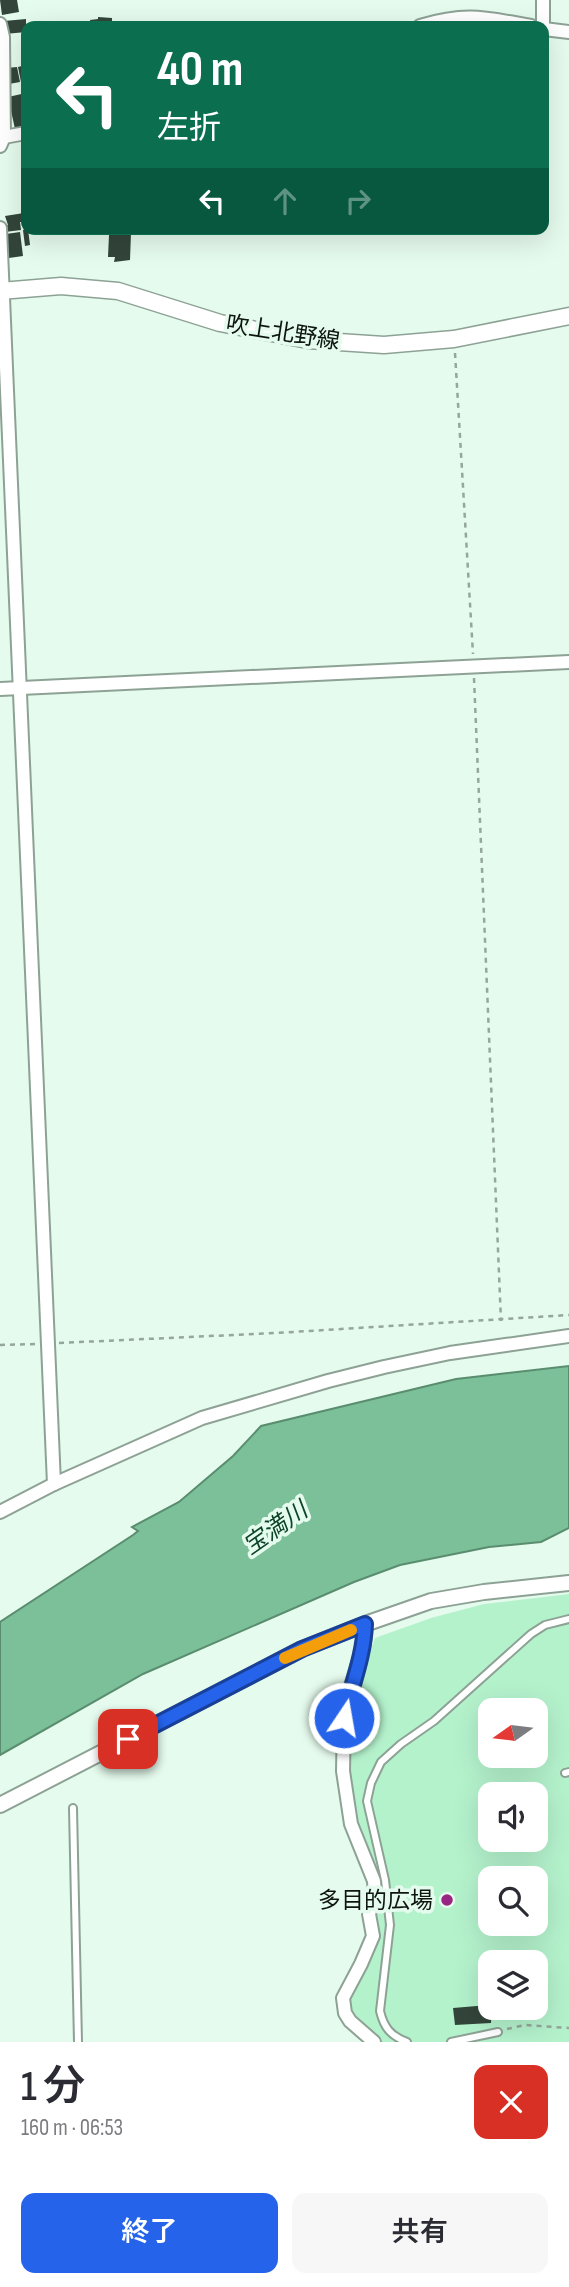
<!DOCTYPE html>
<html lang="ja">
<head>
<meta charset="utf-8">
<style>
	body { margin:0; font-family:"Sofia Sans Condensed","Noto Sans JP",sans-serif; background:#f7f7f7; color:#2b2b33; height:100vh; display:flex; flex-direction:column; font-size:26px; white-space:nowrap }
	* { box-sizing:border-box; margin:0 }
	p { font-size:23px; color:#7c7c81 }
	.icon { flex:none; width:38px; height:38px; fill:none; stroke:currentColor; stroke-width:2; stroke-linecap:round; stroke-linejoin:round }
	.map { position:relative; height:2042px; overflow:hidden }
	.sheet { display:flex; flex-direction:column; background:#fff; flex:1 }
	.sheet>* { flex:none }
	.hud { position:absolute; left:21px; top:21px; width:528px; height:214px; border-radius:14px; box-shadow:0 7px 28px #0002; background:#0b6e4f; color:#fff; overflow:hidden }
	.needle { width:46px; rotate:256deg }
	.controls { position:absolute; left:478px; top:1698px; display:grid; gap:14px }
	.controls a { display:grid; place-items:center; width:70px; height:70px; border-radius:14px; background:#fff; box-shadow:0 7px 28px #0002; font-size:35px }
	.pin { position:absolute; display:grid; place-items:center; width:60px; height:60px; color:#fff; margin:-30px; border-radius:14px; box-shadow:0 4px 10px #0006 }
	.me { position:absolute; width:77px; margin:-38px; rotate:12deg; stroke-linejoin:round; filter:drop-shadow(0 0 5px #0008) }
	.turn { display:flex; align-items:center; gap:24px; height:147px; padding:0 21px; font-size:32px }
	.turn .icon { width:91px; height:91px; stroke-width:2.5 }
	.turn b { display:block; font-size:49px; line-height:60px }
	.lanes { display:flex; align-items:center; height:66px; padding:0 21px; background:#0003; justify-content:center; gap:35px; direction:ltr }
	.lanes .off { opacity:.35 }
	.round { display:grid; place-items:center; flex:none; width:74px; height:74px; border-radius:14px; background:#f7f7f7 }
	.headline { display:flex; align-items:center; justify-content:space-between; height:119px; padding:0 21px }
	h1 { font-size:42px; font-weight:600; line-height:52px }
	.cta { display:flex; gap:14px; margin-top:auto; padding:14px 21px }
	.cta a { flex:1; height:80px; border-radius:14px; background:#2563eb; color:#fff; font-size:28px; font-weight:600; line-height:80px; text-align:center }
	.cta a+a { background:#f7f7f7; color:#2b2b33 }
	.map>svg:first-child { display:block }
	.green { fill:#b4f2cc; fill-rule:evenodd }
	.water { fill:#7bc098; stroke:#5a8d6f; stroke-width:2 }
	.building { fill:#33453a }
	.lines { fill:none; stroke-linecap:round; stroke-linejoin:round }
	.service-casing { stroke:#8da295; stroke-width:10 }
	.minor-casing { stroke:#8da295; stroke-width:16 }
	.tertiary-casing { stroke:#8da295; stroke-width:18 }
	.secondary-casing { stroke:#8da295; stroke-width:19 }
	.path { stroke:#95a69b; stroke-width:2.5; stroke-dasharray:5 5; stroke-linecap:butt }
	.service { stroke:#fff; stroke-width:6 }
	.minor { stroke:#fff; stroke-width:12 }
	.tertiary { stroke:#fff; stroke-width:14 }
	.secondary { stroke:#fff; stroke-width:16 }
	.route-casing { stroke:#184099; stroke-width:18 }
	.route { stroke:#2563eb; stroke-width:12 }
	.slow { stroke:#f59e0b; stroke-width:12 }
	.poi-dot { fill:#992582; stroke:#e5fbed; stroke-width:2.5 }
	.labels { text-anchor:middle; stroke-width:7; stroke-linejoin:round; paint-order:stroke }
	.street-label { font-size:23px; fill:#0e1510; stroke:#e5fbed }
	.poi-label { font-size:23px; fill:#0e1510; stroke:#e5fbed; text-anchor:end }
	.water-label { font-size:24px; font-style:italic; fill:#0e452a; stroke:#e5fbed }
</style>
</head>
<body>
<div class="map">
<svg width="569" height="2042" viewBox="0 0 569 2042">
	<rect width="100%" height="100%" fill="#e5fbed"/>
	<!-- green -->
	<path class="green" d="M569,1594V2042H380L351,2016L347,2000L353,1987L377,1900L351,1803L347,1762L349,1721L358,1685L375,1638L431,1618L484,1604ZM490,1710H536V1755H490ZM490,1794H536V1839H490ZM490,1878H536V1923H490ZM490,1962H536V2007H490Z"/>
	<!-- water -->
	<polygon class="water" points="569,1366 569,1528 541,1542 489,1547 400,1565 354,1582 143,1674 0,1755 0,1622 133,1535 138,1531 132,1527 179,1502 233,1456 261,1426 456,1379"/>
	<!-- building -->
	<g class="building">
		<polygon points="0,0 17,0 19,12 2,15"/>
		<polygon points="98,17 112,18 112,26 91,26 90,20 98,19"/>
		<polygon points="26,19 26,32 5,34 4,21"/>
		<polygon points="26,65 26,81 21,82 18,67"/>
		<polygon points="17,67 20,82 9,84 6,68"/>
		<polygon points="26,93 26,126 15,129 8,97"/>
		<polygon points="24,213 26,222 20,222 21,230 5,232 4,225 8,225 5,216"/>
		<polygon points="28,229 30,245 25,246 23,230"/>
		<polygon points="20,232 23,256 9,258 6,234"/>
		<polygon points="120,233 131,233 130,260 114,262 115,257 108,257 109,235 120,235"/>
		<polygon points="489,2005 492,2007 491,2023 455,2025 453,2008"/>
	</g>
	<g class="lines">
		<!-- service casing -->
		<g class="service-casing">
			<g id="service">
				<polyline points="565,1773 569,1772"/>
				<polyline points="73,1808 78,2042"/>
				<path d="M407,2042C391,2036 384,2028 380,2011L390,1925L385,1880L367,1801L371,1783L381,1762L401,1744L434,1721L531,1634L545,1625L569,1619"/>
				<polyline points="451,2042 498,2032"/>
			</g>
		</g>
		<!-- minor casing -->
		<g class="minor-casing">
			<g id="minor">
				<polyline points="0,24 3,37 4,137 0,146"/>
				<path d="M420,26C467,12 485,18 531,26"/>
				<polyline points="543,26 543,0"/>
				<polyline points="544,29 569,32"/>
				<polyline points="4,137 26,133"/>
				<polyline points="0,228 54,1484"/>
				<polyline points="0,689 569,662"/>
				<polyline points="0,1512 54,1484 202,1418 328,1381 384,1367 450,1353 569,1336"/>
				<polyline points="365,1624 364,1644 351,1686 344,1718 343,1771 351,1824 374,1881 375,1895 369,1914 373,1936 361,1964 343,1998 345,2013 350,2021 374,2042"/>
			</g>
		</g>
		<!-- tertiary casing -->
		<g class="tertiary-casing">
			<polyline id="tertiary" points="0,1805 302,1649 365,1624 431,1601 484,1592 569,1583"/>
		</g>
		<!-- secondary casing -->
		<g class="secondary-casing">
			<polyline id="secondary" points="0,291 61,286 118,291 220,323 308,340 384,345 454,339 569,316"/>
		</g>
		<!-- path -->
		<g class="path">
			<polyline points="455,353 473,654"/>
			<polyline points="474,678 501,1321"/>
			<polyline points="59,1343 276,1333 569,1315"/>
			<polyline points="0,1345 35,1344"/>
			<polyline points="507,2029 525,2025 569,2028"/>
		</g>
		<!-- service -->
		<use href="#service" class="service"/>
		<!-- minor -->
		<use href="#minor" class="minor"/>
		<!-- tertiary -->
		<use href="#tertiary" class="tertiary"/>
		<!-- secondary -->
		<use href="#secondary" class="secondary"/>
	</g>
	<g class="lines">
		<!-- route casing -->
		<g class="route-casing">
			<path id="route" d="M128,1739L302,1649L365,1624C364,1656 351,1687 344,1718"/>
		</g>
		<!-- route -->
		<use href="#route" class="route"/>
		<!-- slow -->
		<polyline class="slow" points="285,1658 351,1630"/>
	</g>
	<!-- markers -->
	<circle class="poi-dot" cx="447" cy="1900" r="7"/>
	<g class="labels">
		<!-- street labels -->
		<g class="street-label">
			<text transform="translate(283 332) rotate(9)" y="8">吹上北野線</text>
		</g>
		<!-- poi labels -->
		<g class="poi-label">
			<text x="433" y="1908">多目的広場</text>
		</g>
		<!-- water labels -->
		<g class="water-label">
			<text transform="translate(275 1528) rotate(-35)" y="8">宝満川</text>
		</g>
	</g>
</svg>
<div class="controls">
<a><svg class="needle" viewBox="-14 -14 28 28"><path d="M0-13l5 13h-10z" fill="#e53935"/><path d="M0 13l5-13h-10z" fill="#7c7c81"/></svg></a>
<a><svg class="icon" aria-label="sound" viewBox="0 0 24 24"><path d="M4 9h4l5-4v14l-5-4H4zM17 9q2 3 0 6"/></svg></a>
<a><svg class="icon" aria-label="search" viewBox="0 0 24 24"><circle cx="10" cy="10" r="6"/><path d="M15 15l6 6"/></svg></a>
<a><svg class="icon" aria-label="layers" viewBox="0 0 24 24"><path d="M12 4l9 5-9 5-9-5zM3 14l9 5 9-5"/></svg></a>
</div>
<div class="pin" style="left:128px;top:1739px;background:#d93025"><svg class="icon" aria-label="arrive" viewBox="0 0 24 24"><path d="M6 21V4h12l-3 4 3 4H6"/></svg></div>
<svg class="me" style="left:344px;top:1718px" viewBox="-20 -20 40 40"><circle r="17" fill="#2563eb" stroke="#fff" stroke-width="3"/><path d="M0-11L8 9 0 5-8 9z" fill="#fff"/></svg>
<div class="hud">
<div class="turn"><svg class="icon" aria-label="left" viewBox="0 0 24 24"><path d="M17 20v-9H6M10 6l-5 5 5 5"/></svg><div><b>40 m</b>左折</div></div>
<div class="lanes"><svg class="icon" aria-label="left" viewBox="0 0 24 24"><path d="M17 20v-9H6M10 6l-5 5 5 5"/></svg><svg class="icon off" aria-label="ahead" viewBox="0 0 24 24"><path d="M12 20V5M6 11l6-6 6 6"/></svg><svg class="icon off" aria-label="right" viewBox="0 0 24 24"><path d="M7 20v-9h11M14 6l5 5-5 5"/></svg></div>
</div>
</div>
<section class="sheet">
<div class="headline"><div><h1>1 分</h1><p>160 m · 06:53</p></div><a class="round" style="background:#d93025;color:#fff"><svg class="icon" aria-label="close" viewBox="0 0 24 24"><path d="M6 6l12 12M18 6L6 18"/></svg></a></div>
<div class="cta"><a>終了</a><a>共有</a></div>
</section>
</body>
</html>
